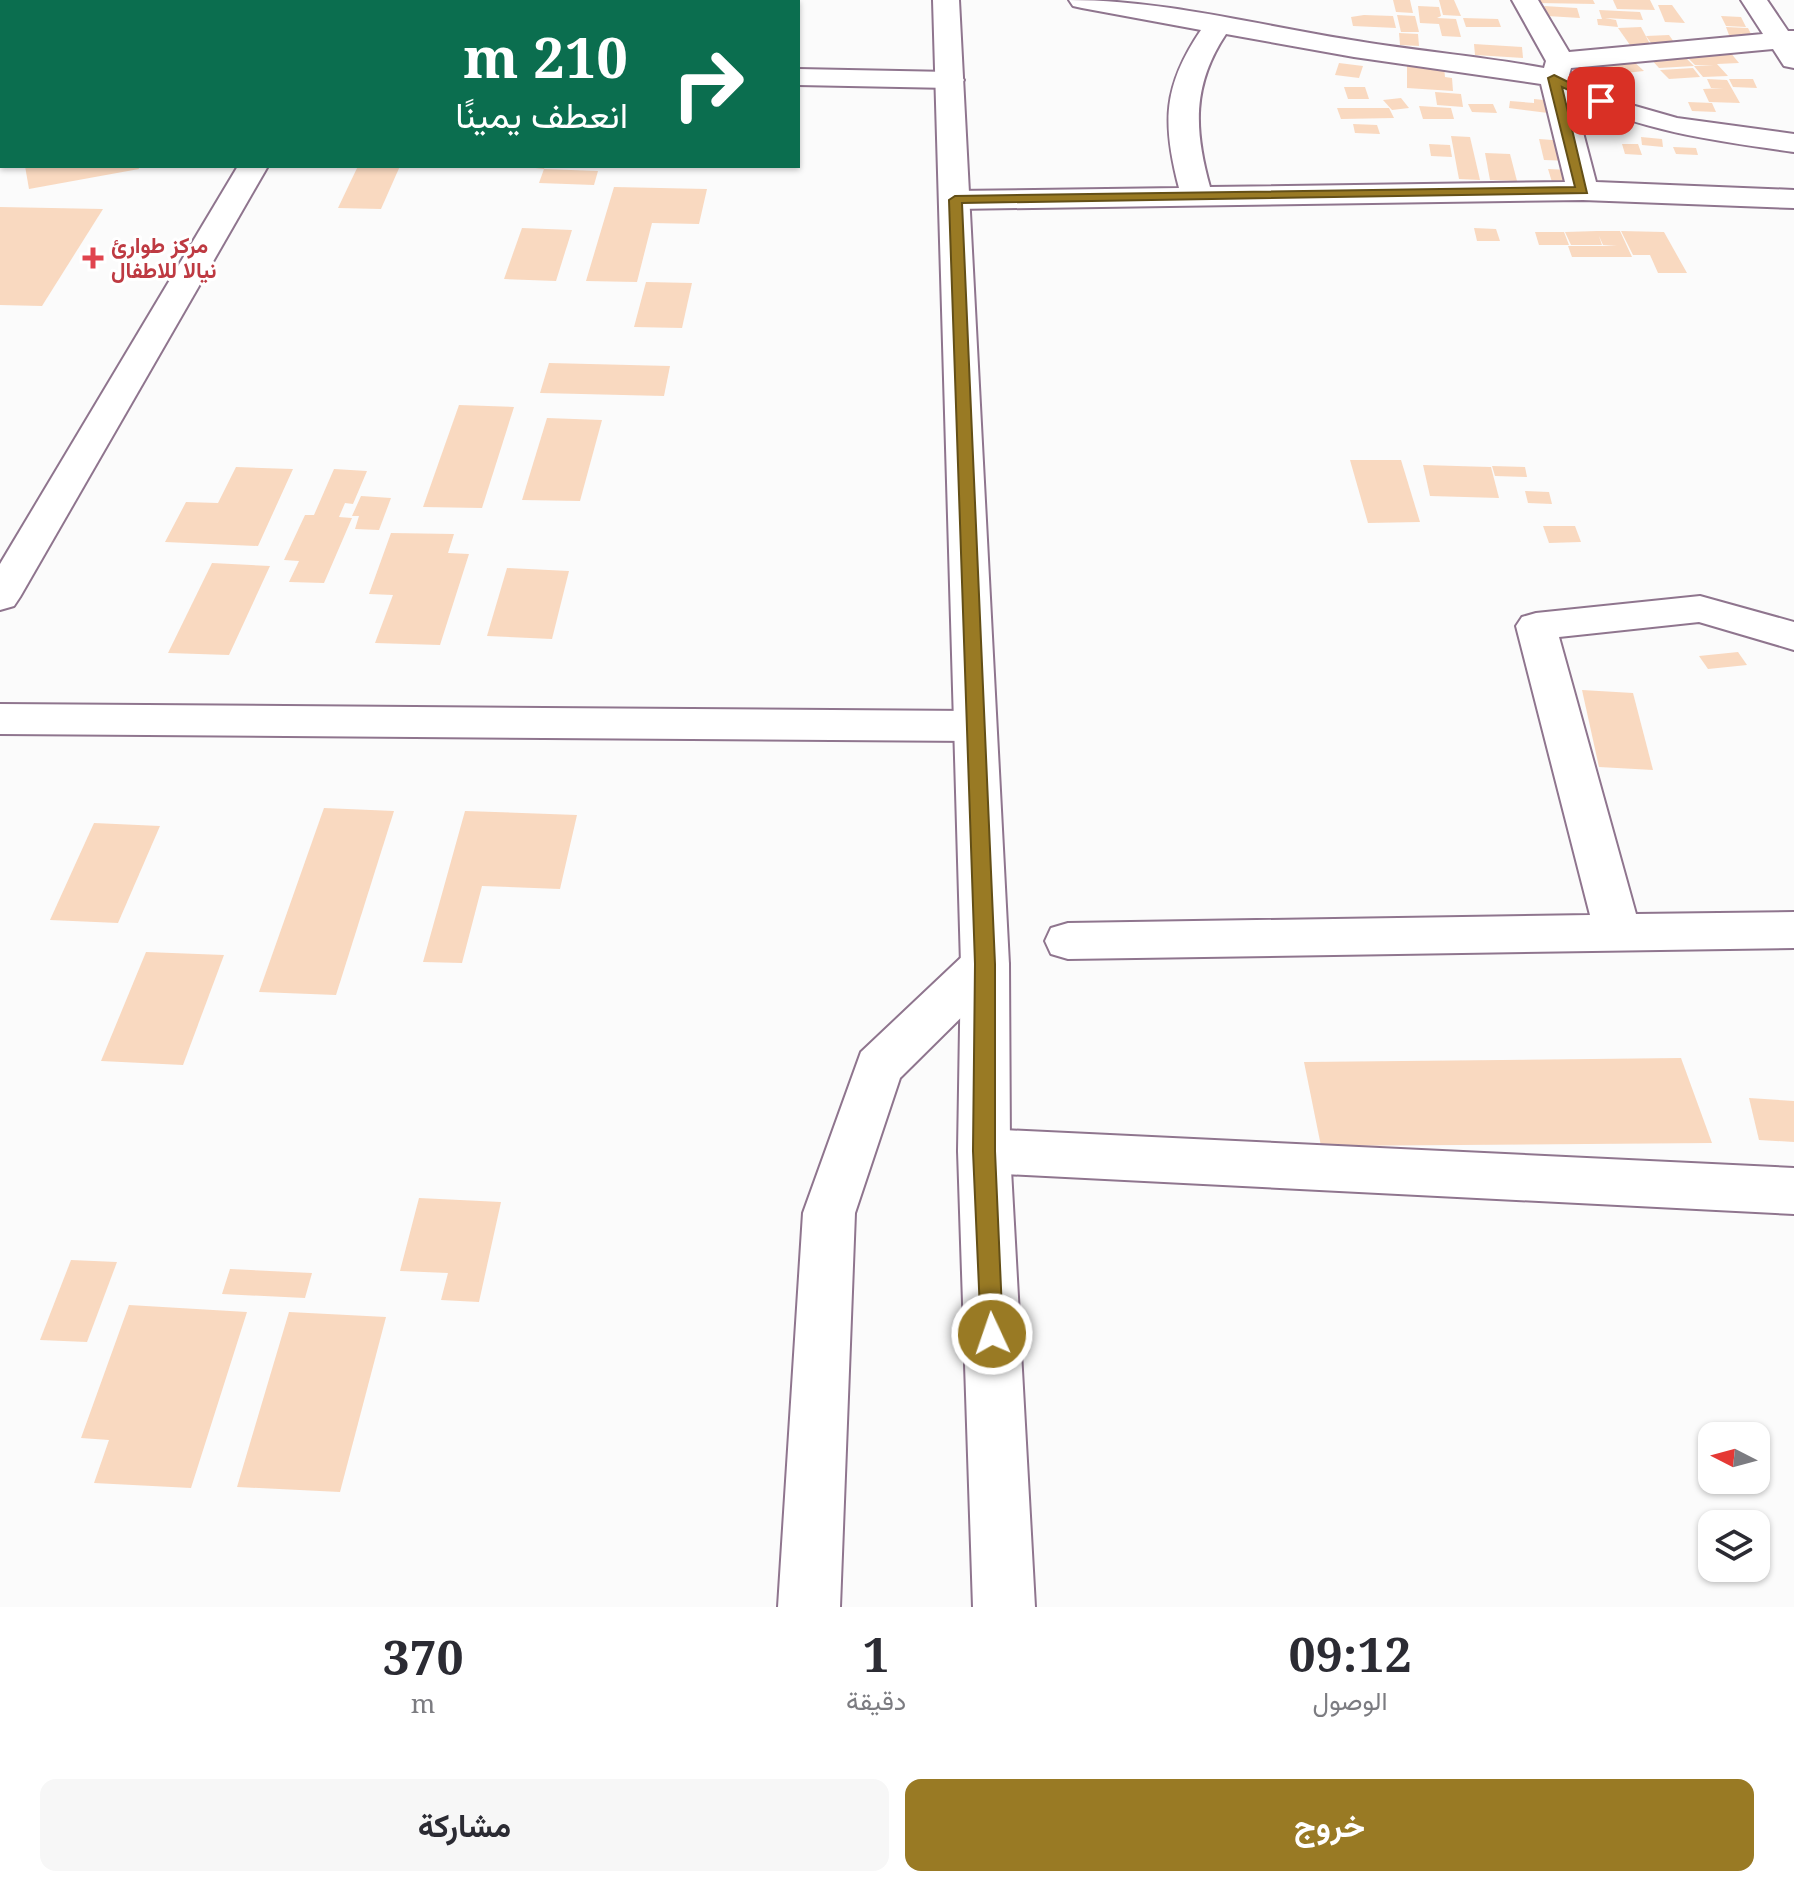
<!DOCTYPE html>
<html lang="ar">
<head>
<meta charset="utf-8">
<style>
	body { margin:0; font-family:"Noto Serif",Vazirmatn,serif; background:#f7f7f7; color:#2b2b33; direction:rtl; height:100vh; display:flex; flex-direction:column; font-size:30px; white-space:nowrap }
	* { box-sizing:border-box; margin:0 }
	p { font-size:26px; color:#7c7c81 }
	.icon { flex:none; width:44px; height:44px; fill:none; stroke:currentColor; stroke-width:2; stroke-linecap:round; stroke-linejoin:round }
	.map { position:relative; height:1607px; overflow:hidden; direction:ltr }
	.details { display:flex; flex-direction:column; background:#fff; flex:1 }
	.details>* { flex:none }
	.banner { position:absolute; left:0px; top:0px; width:800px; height:168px; box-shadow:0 2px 6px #0004; direction:rtl; background:#0b6e4f; color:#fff; overflow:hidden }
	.needle { width:52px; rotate:276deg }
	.buttons { position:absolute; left:1698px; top:1422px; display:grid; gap:16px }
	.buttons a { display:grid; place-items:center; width:72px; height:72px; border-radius:16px; background:#fff; box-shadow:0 2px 6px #0004; font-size:40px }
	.pin { position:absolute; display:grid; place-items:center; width:68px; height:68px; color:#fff; margin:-34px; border-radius:16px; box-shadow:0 4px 12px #0006 }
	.me { position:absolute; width:88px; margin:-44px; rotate:357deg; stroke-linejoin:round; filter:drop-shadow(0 0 6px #0008) }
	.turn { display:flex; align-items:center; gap:28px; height:168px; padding:0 40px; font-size:36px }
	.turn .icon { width:104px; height:104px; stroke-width:2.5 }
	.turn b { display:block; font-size:56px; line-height:68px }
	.eta { display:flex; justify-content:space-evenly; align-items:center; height:136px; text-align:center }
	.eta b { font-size:48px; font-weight:700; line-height:56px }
	.button { display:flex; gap:16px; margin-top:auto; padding:16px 40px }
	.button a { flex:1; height:92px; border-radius:16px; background:#997a24; color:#fff; font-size:32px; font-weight:700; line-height:92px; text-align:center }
	.button a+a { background:#f7f7f7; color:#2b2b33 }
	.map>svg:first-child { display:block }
	.building { fill:#f9d9c0 }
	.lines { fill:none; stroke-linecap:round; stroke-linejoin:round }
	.street-casing { stroke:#8f758e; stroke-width:4 }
	.secondary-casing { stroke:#8f758e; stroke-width:4 }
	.highway-casing { stroke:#8f758e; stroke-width:4 }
	.street { fill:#fff; fill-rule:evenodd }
	.secondary { fill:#fff; fill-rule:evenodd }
	.highway { fill:#fff; fill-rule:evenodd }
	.route { fill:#997a24; stroke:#634f17; stroke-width:2 }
	.health-dot { fill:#e0444e; stroke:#fff; stroke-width:3 }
	.labels { text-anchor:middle; stroke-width:6; stroke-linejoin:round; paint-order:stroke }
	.far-health-label { font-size:22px; font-weight:bold; fill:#be3a42; stroke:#fff; text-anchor:start }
</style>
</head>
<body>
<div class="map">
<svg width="1794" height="1607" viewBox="0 0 1794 1607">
	<rect width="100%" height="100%" fill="#fbfbfb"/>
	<!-- building -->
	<g class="building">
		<polygon points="1393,0 1410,0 1413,13 1396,12"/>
		<polygon points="1439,0 1454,0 1461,16 1443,15"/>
		<polygon points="1538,0 1593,0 1595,4 1538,3"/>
		<polygon points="1613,0 1650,0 1655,10 1617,9"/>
		<polygon points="1658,5 1672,5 1685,23 1665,22"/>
		<polygon points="1418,6 1439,7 1441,16 1437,18 1456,19 1461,37 1442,36 1439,24 1420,23"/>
		<polygon points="1544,6 1577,8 1580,18 1547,16"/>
		<polygon points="1599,10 1640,12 1643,20 1605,18 1616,20 1618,27 1598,25 1597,19 1602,19"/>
		<polygon points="1364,15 1393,16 1396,28 1353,26 1351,17"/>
		<polygon points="1397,15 1415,16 1419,32 1401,32"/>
		<polygon points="1721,16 1741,17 1746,27 1726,26"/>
		<polygon points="1463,18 1498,19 1501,27 1466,27"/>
		<polygon points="1641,27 1650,44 1630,45 1618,28"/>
		<polygon points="1726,27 1748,28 1752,36 1729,35"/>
		<polygon points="1399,33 1418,34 1419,46 1400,45"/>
		<polygon points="1669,35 1674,42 1651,43 1646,36"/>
		<polygon points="1474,44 1522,47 1523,58 1475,55"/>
		<polygon points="1730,52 1739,63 1717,64 1728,76 1703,77 1694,66 1714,65 1695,65 1686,56"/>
		<polygon points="1685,57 1694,66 1659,68 1651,59"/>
		<polygon points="1633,61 1644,71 1597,76 1588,67"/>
		<polygon points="1339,63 1363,66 1359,78 1335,75"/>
		<polygon points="1407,63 1444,66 1445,77 1452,78 1453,91 1407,88"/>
		<polygon points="1693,68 1700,77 1669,79 1660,70"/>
		<polygon points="1707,79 1727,80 1740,103 1709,102 1703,89 1724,88 1711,88"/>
		<polygon points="1729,79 1753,79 1757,88 1733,87"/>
		<polygon points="1344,87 1365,87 1369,99 1348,99"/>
		<polygon points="1435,92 1461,94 1463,107 1437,105"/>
		<polygon points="1401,98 1409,108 1392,110 1383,100"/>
		<polygon points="1534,99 1554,101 1556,114 1509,108 1510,101 1534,103"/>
		<polygon points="1688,102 1712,103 1716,112 1692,111"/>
		<polygon points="1468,104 1493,104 1497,113 1472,112"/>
		<polygon points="1419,106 1451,108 1454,119 1423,119"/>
		<polygon points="1337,108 1389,108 1394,118 1341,119"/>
		<polygon points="1353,124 1377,125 1380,134 1355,133"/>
		<polygon points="1451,136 1470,137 1480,180 1459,179"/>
		<polygon points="1641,137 1662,139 1663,147 1642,145"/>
		<polygon points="1539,139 1566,141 1572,161 1544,160"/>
		<polygon points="1429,144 1450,145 1452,157 1431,156"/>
		<polygon points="1622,144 1638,144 1642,155 1625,154"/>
		<polygon points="1673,147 1696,148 1698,155 1676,154"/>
		<polygon points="1485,153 1510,154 1517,181 1490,180"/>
		<polygon points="25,166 138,166 139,169 29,189"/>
		<polygon points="358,166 400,166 381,209 338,208"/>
		<polygon points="518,166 545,166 544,169 598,171 594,185 539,183 544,169"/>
		<polygon points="1548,169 1569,170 1573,183 1552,182"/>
		<polygon points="614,187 707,189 699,224 652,223 637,282 586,281"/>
		<polygon points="0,207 103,209 42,306 0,305"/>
		<polygon points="522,228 572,230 556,281 504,279"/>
		<polygon points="1474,228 1496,229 1500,241 1477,241"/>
		<polygon points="1597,231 1620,231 1632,257 1572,257 1568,246 1617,246 1603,245 1599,236 1602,245 1571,245 1565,232"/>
		<polygon points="1621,231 1664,232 1687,273 1658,273 1650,255 1633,255"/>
		<polygon points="1535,232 1564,232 1569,245 1539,245"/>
		<polygon points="646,282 692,283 682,328 634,327"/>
		<polygon points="549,363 670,366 664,396 540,393"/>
		<polygon points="459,405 514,407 482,508 423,507"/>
		<polygon points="547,418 602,420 580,501 522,500"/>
		<polygon points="1350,460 1401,460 1420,522 1368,523"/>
		<polygon points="1423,465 1491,467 1499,498 1430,496"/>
		<polygon points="1492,466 1525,467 1527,477 1495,476"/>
		<polygon points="236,467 293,469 258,546 165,542 186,502 218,503"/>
		<polygon points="334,469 367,471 353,504 345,503 339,517 352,518 324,583 289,582 299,561 284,560 305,515 314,515"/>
		<polygon points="1525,491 1549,492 1552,504 1528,503"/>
		<polygon points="361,496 391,498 379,530 355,529 359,516 352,516"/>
		<polygon points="1543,526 1575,526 1581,542 1549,543"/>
		<polygon points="391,533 454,534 448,553 469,554 440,645 375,643 393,595 369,594"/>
		<polygon points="212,563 270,566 229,655 168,653"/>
		<polygon points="507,568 569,571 552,639 487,636"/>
		<polygon points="1738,652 1747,665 1708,669 1699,656"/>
		<polygon points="1582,690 1633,693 1653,770 1599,767"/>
		<polygon points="324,808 394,811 336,995 259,992"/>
		<polygon points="465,811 577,815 560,889 482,886 462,963 423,962"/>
		<polygon points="94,823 160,826 118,923 50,920"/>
		<polygon points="146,952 224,955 183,1065 101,1061"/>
		<polygon points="1681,1058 1712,1143 1321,1146 1304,1062"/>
		<polygon points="1749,1098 1794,1101 1794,1142 1759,1140"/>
		<polygon points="419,1198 501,1202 479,1302 441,1300 448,1273 400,1271"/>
		<polygon points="71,1260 117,1262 87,1342 40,1340"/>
		<polygon points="230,1269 312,1273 305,1298 222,1294"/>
		<polygon points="129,1305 247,1312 191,1488 94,1483 109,1440 81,1438"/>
		<polygon points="289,1312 386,1317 340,1492 237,1487"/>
	</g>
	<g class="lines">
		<!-- street casing -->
		<g class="street-casing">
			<g id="street">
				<path d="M1069,0C1164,0 1257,25 1351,40C1415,51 1480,56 1544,68L1546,61L1512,0H1538L1569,52L1763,34L1741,0H1767L1788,31H1794V68L1784,66L1773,49L1571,68L1569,75L1635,106L1677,118L1794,134V152C1717,141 1644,132 1574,98L1596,182L1794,190V208L1583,200L955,209L944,207L940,200L944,193L955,191L1179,188C1162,123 1163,86 1201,30L1082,8L1073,6ZM1226,34L1354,57L1541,84L1565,182L1210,187C1194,130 1192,85 1226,34Z"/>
				<rect x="0" y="52" width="2" height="16"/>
				<polygon points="798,69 950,72 960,74 964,80 960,86 950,88 798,85"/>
				<polygon points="238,166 268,166 20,597 14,606 0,610 0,564"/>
				<polygon points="1700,596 1794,622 1794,650 1699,622 1559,637 1636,914 1794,912 1794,948 1068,959 1051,954 1045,941 1051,928 1068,923 1590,915 1516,626 1522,617 1536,613"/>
				<polygon points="985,945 1002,951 1009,964 1002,977 900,1078 855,1213 840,1607 778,1607 803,1213 861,1052 968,951"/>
				<polygon points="984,1129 1794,1168 1794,1214 984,1173 966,1167 958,1151 966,1135"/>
			</g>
		</g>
		<!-- secondary casing -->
		<g class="secondary-casing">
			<polygon id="secondary" points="0,704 973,711 988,715 994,726 988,737 973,741 0,734"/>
		</g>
		<!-- highway casing -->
		<g class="highway-casing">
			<polygon id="highway" points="933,0 959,0 1009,964 1010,1151 1035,1607 973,1607 958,1151 961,964"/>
		</g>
		<!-- street -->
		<use href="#street" class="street"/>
		<!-- secondary -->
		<use href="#secondary" class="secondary"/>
		<!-- highway -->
		<use href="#highway" class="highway"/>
	</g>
	<!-- route -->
	<polygon class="route" points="1554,75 1607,101 1597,103 1562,87 1587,193 962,203 995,964 995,1151 1003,1334 1000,1341 992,1344 984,1341 981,1334 973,1151 975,964 949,200 955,196 1575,187 1548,78"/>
	<!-- markers -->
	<path class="health-dot" d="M89 246h8v8h8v8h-8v8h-8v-8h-8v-8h8z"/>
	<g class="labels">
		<!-- far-health labels -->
		<g class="far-health-label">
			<text x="111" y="253">مركز طوارئ<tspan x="111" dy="25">نيالا للاطفال</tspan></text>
		</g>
	</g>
</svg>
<div class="buttons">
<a><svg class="needle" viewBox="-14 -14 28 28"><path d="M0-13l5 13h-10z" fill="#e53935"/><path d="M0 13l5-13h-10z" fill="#7c7c81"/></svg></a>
<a><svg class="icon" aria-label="layers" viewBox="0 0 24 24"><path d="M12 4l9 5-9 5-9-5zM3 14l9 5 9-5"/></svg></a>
</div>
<div class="pin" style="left:1601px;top:101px;background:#d93025"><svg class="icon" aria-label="arrive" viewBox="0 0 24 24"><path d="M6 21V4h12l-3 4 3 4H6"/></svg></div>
<svg class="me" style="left:992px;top:1334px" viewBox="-20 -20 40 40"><circle r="17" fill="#997a24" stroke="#fff" stroke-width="3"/><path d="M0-11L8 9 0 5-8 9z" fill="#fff"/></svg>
<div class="banner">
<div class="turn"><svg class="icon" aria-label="right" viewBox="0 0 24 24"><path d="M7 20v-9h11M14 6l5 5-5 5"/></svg><div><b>210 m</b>انعطف يمينًا</div></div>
</div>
</div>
<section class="details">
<div class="eta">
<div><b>09:12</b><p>الوصول</p></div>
<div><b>1</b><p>دقيقة</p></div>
<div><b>370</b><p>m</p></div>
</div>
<div class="button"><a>خروج</a><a>مشاركة</a></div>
</section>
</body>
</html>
